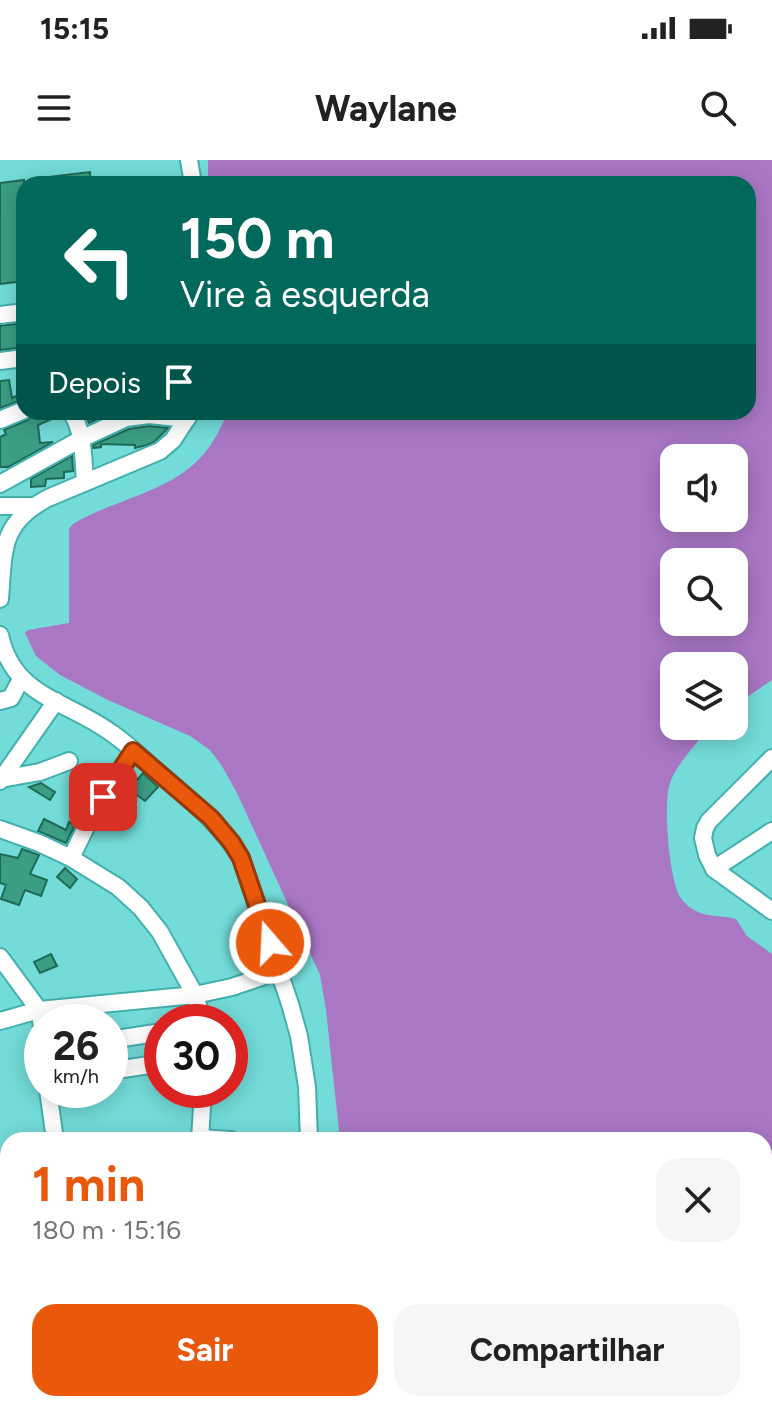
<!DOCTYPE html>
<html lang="pt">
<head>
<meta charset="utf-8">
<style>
	body { margin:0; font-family:Figtree,sans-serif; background:#f6f6f6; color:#222; height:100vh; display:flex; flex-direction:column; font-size:30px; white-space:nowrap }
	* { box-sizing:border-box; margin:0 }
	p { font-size:26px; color:#767676 }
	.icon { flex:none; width:44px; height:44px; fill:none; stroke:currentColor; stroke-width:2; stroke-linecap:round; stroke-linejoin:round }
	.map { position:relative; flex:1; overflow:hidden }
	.details { position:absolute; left:0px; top:972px; width:772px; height:280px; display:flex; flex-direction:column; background:#fff; border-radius:24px 24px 0 0; box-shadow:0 4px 20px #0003 }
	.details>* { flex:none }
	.guide { position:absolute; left:16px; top:16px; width:740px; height:244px; border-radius:24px; box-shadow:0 4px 20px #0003; background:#00695c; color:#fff; overflow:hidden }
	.buttons { position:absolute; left:660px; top:284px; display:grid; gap:16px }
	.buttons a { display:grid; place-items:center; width:88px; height:88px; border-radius:16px; background:#fff; box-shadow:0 4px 20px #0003; font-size:40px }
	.speed { position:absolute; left:24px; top:844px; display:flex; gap:16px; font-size:40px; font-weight:700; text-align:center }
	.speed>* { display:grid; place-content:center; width:104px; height:104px; border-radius:50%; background:#fff; box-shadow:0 4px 20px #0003; line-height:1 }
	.speed small { font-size:20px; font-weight:400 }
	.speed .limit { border:12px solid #d22; background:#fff; color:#111 }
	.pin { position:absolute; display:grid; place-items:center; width:68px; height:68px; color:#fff; margin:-34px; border-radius:16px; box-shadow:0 4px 12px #0006 }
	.me { position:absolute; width:88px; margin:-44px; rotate:341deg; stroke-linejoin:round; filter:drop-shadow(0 0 6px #0008) }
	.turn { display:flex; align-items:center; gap:28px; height:168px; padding:0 32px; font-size:36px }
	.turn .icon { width:104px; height:104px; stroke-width:2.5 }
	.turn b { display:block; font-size:56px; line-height:68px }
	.then { display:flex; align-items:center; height:76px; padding:0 32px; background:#0003; gap:16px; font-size:30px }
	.round { display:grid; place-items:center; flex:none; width:84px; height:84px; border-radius:24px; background:#f6f6f6 }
	.overview { display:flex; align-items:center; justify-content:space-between; height:136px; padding:0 32px }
	h1 { font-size:48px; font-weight:700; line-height:60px; color:#ea580c }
	.cta { display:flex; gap:16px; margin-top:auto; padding:16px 32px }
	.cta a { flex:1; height:92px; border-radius:24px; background:#ea580c; color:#fff; font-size:32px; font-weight:700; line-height:92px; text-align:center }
	.cta a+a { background:#f6f6f6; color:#222 }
	.status { display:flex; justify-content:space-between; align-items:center; height:56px; padding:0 40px; background:#fff; direction:ltr }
	.status svg { height:22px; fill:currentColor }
	header { display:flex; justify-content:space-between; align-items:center; height:104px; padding:0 32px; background:#fff; font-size:36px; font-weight:700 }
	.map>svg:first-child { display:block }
	.water { fill:#aa77c5; fill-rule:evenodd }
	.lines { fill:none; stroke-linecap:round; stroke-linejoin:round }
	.river { stroke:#aa77c5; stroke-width:20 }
	.building { fill:#3a9d84; stroke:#1f6957; stroke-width:2 }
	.minor-casing { stroke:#43b0ad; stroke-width:20 }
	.minor { stroke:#fff; stroke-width:16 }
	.route-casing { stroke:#983908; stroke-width:20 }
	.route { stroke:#ea580c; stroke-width:14 }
</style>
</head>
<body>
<div class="status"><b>15:15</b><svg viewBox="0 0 49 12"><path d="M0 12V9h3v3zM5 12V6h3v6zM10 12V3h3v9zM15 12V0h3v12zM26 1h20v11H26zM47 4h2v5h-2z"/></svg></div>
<header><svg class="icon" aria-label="menu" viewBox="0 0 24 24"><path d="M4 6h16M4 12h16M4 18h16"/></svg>Waylane<svg class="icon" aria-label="search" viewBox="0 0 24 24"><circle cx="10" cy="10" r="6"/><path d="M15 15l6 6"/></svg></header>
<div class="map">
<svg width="772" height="1252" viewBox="0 0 772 1252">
	<rect width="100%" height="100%" fill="#73dcd9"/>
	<!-- water -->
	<path class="water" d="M208,0H772V520L734,546V506H674V566H712C699,580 678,603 671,620C662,640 669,719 680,737C683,742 689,747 694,750C707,758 722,755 736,759L747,776L772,794V1252H153L150,1244H764V980H340L326,850L320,815L238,635L222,606L210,590L190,576L108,540L60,515L36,496L25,473L28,470L69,463V369L73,364C116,338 175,332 207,290C216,278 222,265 228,252H748V24H208ZM674,298H734V358H674ZM674,402H734V462H674Z"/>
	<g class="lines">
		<!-- river -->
		<polyline class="river" points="0,1115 8,1114"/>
	</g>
	<!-- building -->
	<g class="building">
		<polygon points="90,12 91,24 40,24 39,18"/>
		<polygon points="24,20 24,121 0,124 0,23"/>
		<polygon points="24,163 24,187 0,190 0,166"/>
		<polygon points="9,220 12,238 24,232 24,239 0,248 0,221"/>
		<polygon points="35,252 60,252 61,255 38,265 40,283 53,282 8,307 0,307 0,277 6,274 4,270 28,260"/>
		<polygon points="89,252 113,252 89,263 85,254"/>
		<polygon points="149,266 168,268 154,282 147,285 135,288 135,285 101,284 101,287 93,288 93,285 129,269"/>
		<polygon points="72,296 73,311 64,312 64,318 46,319 45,326 31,327 31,319"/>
		<polygon points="143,613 158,627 145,641 129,629"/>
		<polygon points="41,623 55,632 50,640 29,627"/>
		<polygon points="80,629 91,637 83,649 72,640"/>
		<polygon points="44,659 66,670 69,662 75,665 66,683 38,671"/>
		<polygon points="22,689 39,695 30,714 47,720 41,736 25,730 19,745 1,739 6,725 0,723 0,694 18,698"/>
		<polygon points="65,708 77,719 70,728 57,717"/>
		<polygon points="51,794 57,806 40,813 34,802"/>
	</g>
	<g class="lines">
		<!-- minor casing -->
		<g class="minor-casing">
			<g id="minor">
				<polyline points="189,0 193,24"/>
				<polyline points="0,155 24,152"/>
				<polyline points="0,201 24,198"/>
				<path d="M71,252C84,271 83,298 85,321"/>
				<polyline points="0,260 24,250"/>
				<polyline points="0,324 81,279 126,258 149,255 187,259"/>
				<polyline points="0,346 31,346"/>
				<path d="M0,439C4,390 0,363 48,338L160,291L173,280L191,252"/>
				<path d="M0,475C13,537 66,540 110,572C128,584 144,600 161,615C191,641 220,663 241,698L290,844L299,876L307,927L309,980"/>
				<polyline points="0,541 11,538 21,519"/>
				<polyline points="772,598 709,661 705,668 703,678 707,695 714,709 772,751"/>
				<polyline points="1,619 40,612 69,601"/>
				<polyline points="0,621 56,541"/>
				<polyline points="0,669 39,683 71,698 118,727 141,748 160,772 195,835 203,862"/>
				<polyline points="71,698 89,661 133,591"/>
				<polyline points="714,709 772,671"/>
				<polyline points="0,797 39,850 42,866"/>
				<polyline points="0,861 39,850 195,835 232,827 279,811"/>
				<polyline points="110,880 162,872"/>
				<polyline points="110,911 162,903"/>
				<polyline points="48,930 55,980"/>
				<polyline points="200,978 231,980"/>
				<polyline points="200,980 203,930"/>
				<polyline points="0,1060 8,1060"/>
				<polyline points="0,1085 8,1088"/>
				<polyline points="33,1244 35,1252"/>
				<polyline points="92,1252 133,1248"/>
			</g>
		</g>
		<!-- minor -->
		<use href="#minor" class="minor"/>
	</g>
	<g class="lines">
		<!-- route casing -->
		<g class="route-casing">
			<polyline id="route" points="103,637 133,591 211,658 232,683 241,698 270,783"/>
		</g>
		<!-- route -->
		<use href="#route" class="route"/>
	</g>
</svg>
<div class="buttons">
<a><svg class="icon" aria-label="sound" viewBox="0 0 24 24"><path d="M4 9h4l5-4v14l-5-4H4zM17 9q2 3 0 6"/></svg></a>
<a><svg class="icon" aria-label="search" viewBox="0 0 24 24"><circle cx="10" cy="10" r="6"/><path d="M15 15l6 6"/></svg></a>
<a><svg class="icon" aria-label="layers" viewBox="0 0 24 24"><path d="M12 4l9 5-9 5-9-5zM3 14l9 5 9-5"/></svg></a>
</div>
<div class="speed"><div>26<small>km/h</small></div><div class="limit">30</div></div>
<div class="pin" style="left:103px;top:637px;background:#d93025"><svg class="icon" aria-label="arrive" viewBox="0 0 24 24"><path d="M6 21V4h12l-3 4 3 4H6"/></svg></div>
<svg class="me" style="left:270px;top:783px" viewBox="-20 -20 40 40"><circle r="17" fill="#ea580c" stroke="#fff" stroke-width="3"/><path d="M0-11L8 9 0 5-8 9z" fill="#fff"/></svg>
<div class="guide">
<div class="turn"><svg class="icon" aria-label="left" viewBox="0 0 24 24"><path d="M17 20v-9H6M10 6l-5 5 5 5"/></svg><div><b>150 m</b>Vire à esquerda</div></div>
<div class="then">Depois<svg class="icon" aria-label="arrive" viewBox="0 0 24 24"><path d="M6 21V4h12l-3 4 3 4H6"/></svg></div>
</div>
<section class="details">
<div class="overview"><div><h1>1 min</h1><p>180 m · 15:16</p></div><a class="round"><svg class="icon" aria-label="close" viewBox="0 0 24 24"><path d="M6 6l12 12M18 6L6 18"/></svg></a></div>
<div class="cta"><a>Sair</a><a>Compartilhar</a></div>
</section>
</div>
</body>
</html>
